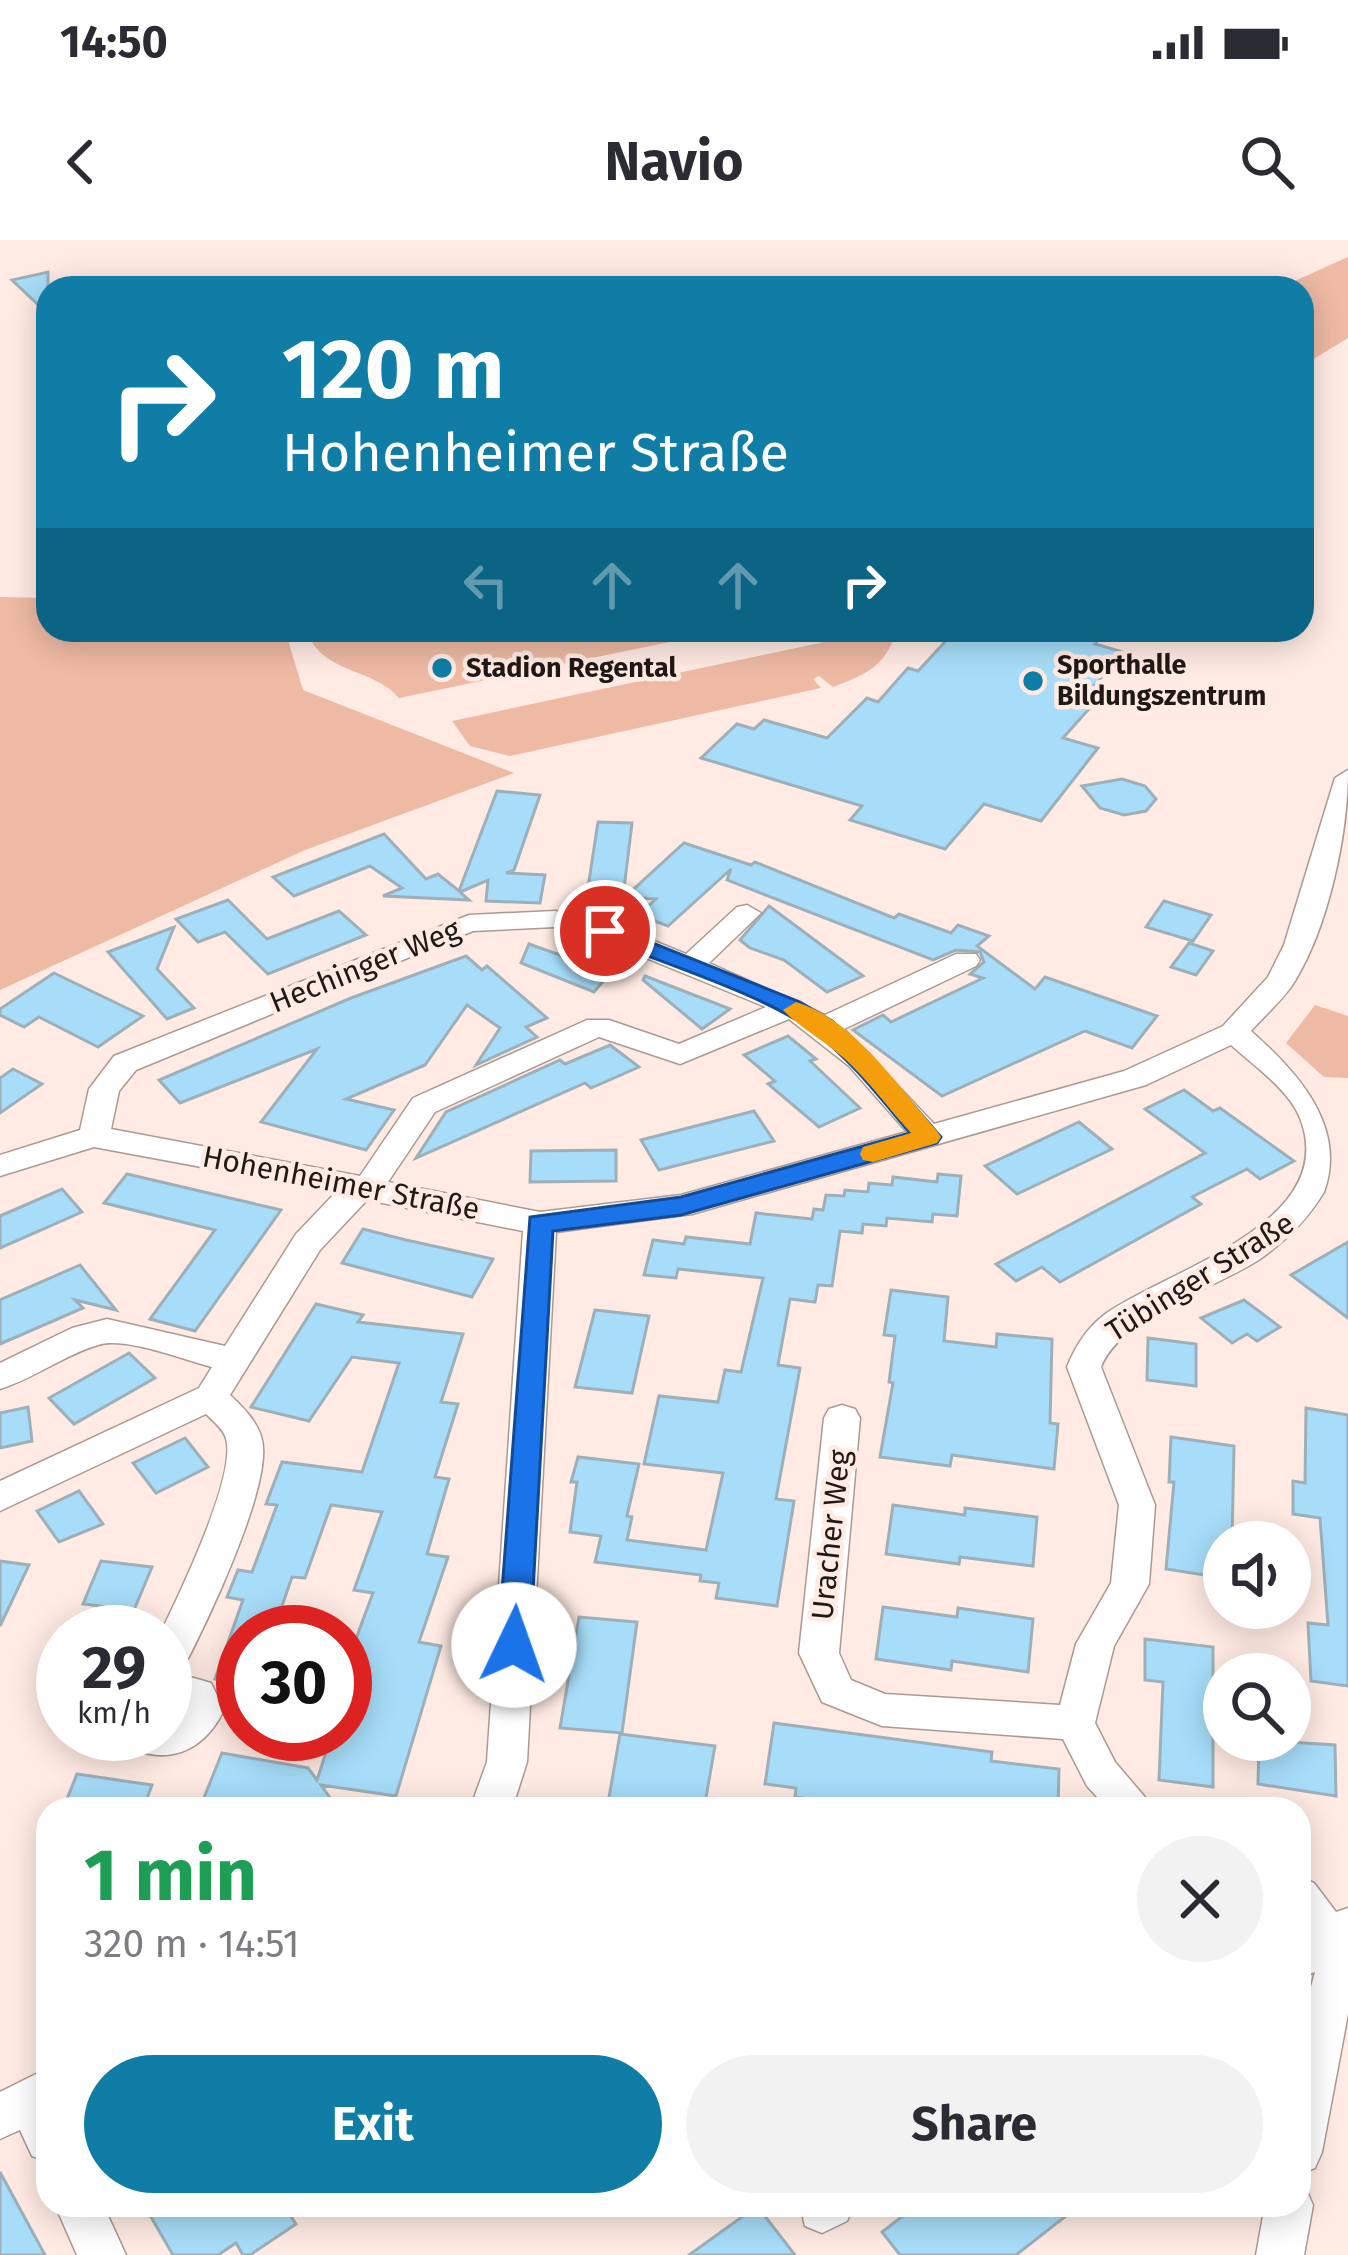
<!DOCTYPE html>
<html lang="en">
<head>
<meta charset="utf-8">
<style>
	body { margin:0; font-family:"Fira Sans",sans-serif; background:#f2f2f3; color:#2b2b33; height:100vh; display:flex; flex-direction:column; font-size:45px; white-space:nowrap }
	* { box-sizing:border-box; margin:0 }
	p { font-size:39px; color:#7c7c81 }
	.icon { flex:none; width:66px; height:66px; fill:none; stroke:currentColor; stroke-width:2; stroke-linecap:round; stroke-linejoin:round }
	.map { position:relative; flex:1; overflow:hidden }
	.details { position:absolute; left:36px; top:1557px; width:1275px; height:420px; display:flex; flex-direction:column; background:#fff; border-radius:36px; box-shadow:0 6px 30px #0003 }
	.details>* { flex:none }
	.banner { position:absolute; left:36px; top:36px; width:1278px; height:366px; border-radius:36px; box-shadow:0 6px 30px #0003; background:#107da6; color:#fff; overflow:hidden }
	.buttons { position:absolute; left:1203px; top:1281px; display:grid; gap:24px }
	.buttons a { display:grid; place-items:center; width:108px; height:108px; border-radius:50%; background:#fff; box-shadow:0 6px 30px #0003; font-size:60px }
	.speed { position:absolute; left:36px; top:1365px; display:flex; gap:24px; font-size:60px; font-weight:700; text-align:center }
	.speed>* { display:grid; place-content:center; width:156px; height:156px; border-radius:50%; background:#fff; box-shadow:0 6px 30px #0003; line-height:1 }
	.speed small { font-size:30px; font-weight:400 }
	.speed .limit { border:18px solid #d22; background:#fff; color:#111 }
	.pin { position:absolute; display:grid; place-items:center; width:102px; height:102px; color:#fff; margin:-51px; border:6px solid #fff; border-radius:50%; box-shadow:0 3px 12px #0007 }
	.me { position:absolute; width:132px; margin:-66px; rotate:3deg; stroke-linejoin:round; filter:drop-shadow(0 0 9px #0008) }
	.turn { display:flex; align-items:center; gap:42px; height:252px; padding:0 48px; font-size:54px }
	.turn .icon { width:156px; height:156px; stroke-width:2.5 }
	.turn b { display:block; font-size:84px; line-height:102px }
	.lanes { display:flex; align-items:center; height:114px; padding:0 48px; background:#0003; justify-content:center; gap:60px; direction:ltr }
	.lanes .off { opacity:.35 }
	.round { display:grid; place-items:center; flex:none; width:126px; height:126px; border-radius:63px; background:#f2f2f3 }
	.head { display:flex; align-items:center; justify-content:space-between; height:204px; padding:0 48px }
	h1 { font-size:72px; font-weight:700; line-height:90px; color:#1e9e55 }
	.action { display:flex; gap:24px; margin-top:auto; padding:24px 48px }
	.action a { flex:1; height:138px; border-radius:72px; background:#107da6; color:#fff; font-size:48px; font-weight:700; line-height:138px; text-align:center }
	.action a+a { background:#f2f2f3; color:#2b2b33 }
	.status { display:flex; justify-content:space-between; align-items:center; height:84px; padding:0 60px; background:#fff; direction:ltr }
	.status svg { height:33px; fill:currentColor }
	header { display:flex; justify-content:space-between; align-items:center; height:156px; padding:0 48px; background:#fff; font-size:54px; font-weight:700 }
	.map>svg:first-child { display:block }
	.green { fill:#eebaa4 }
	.building { fill:#a7ddf9; stroke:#9db0b9; stroke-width:3 }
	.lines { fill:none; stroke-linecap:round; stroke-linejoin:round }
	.minor-casing { stroke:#ac9992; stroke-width:3 }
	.minor { fill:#fff; fill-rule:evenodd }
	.route { fill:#1a73e8; stroke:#114b97; stroke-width:3 }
	.slow { fill:#f59e0b }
	.poi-dot { fill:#107da6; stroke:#ffebe3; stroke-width:4.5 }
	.labels { text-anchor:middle; stroke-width:9; stroke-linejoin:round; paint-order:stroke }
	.far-poi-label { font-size:27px; font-weight:bold; fill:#201916; stroke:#ffebe3; text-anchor:start }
	.street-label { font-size:30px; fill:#201916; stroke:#ffebe3 }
</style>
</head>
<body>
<div class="status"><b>14:50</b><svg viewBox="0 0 49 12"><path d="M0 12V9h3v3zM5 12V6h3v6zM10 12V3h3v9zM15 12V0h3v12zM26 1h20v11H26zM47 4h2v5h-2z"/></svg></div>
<header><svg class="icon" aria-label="back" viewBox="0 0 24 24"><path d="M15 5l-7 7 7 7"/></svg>Navio<svg class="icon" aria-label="search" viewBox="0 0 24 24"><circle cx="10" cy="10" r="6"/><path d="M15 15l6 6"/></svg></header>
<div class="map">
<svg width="1348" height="2015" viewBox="0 0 1348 2015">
	<rect width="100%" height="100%" fill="#ffebe3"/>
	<!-- green -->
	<g class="green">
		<polygon points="1348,17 1348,98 1302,126 1302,48 1279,48"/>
		<polygon points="0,357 48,358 48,390 285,390 303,450 514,533 305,610 0,750"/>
		<path d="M306,390H727L399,458C373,427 322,435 306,390Z"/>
		<path d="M881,390L894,398C882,429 862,436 833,447L819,436L813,439L821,448L510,516L470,506L452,481Z"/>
		<polygon points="1315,765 1348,776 1348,838 1324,837 1286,803"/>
	</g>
	<!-- building -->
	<g class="building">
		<polygon points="48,32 48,74 12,40"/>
		<polygon points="956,390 1106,390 1095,404 1123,412 1083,459 1095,462 1063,498 1098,508 1041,581 984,564 945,609 850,580 862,566 701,518 737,484 754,489 764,480 827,498 867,458 878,462 908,428 918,431"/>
		<polygon points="1122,539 1145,546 1156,559 1146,571 1124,575 1100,568 1082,546"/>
		<polygon points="497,551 540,555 514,630 506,633 545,635 540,663 486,661 488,640 460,652 469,660 383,656 402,648 370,626 294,656 273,637 384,594 426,639 438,634 459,651"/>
		<polygon points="598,582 632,583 623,657 587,654"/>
		<polygon points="684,603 751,625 755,622 894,678 899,674 951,693 958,685 989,696 977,706 1035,749 1045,737 1157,776 1132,808 1085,791 942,856 853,790 883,775 891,782 983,738 970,734 984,722 980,712 956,710 933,720 727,640 731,629 668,686 638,675 656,659 625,657"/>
		<polygon points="228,660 267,699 339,671 366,695 268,734 225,692 198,702 176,679"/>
		<polygon points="1164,661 1211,675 1193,701 1146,687"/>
		<polygon points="769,666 863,736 827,752 784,720 750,708 740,700"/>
		<polygon points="174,687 157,729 194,768 167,779 108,712"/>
		<polygon points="1189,703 1213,711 1196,735 1171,727"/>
		<polygon points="529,704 577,721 583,715 616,726 594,752 521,723"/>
		<polygon points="466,716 482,730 487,726 547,778 526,787 537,797 476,825 500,788 467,765 425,825 346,859 394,870 366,910 261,882 317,809 180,863 159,840 351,758"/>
		<polygon points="54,733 143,776 98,807 39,777 24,787 0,775 0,769"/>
		<polygon points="645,736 730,769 702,789 643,740"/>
		<polygon points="788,796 816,819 810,821 860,868 819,887 768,844 775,841 744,815"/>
		<polygon points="610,805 639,827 591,848 585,843 416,918 446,872 560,820 565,824"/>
		<polygon points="13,829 42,844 0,873 0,838"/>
		<polygon points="1184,850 1213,871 1220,868 1294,921 1260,939 1247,929 1192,957 1201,964 1060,1042 1042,1027 1016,1041 996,1024 1205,913 1145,869"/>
		<polygon points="754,871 774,901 659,930 641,900"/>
		<polygon points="1079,882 1112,909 1017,954 985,926"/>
		<polygon points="616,910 616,941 530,942 531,911"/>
		<polygon points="127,934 281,970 195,1091 150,1079 215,990 104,963"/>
		<polygon points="938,934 961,936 957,976 933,974 932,982 887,978 886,986 863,984 862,993 840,991 832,1046 818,1045 815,1062 790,1059 778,1125 800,1128 776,1259 794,1261 777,1366 716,1358 719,1343 700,1341 701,1335 595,1322 601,1296 570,1292 577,1242 571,1242 578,1217 639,1224 627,1276 632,1277 627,1300 706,1310 723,1233 644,1224 659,1156 718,1162 725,1130 741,1132 763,1038 678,1029 676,1038 644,1035 653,1000 684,1004 686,997 750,1004 756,973 812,979 814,969 823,970 826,955 844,956 845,950 868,952 869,943 892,945 893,937 937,942"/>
		<polygon points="62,949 82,972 0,1008 0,976"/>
		<polygon points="363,989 406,1000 493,1019 472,1057 342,1023"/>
		<polygon points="1348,1002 1348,1078 1291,1035"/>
		<polygon points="80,1025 116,1070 75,1060 83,1068 0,1104 0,1060"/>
		<polygon points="891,1050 948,1057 944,1101 996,1107 997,1094 1052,1099 1050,1183 1058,1184 1054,1229 952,1215 950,1226 880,1217 893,1143 889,1142 895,1096 884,1095"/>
		<polygon points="1244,1060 1280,1087 1257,1101 1247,1094 1232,1103 1201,1078"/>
		<polygon points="316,1064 363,1075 358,1082 463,1094 441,1162 458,1164 435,1237 449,1239 427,1314 448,1317 419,1402 441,1406 396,1556 321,1545 338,1569 201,1565 222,1513 308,1528 317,1540 332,1494 345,1494 345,1428 373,1353 354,1350 382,1272 331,1265 305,1338 292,1337 273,1392 243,1392 243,1442 215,1439 243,1360 227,1357 238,1330 252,1332 277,1265 266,1264 282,1222 362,1232 399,1123 352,1117 309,1181 251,1167"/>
		<polygon points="595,1070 649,1076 632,1153 575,1147"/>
		<polygon points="1148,1098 1196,1104 1196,1146 1147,1140"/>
		<polygon points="129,1113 155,1138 74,1184 49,1158"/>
		<polygon points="28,1167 32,1201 0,1208 0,1173"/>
		<polygon points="1306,1168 1348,1175 1348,1446 1311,1441 1308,1383 1328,1385 1320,1278 1293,1274 1293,1241 1305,1243"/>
		<polygon points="1171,1197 1234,1206 1232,1302 1224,1302 1224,1338 1166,1329 1174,1242 1169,1242"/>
		<polygon points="185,1198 208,1227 156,1253 133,1223"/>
		<polygon points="79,1251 103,1284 59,1302 37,1271"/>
		<polygon points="893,1265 965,1275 965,1268 1037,1277 1033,1326 960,1317 959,1324 886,1314"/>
		<polygon points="0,1321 29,1325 0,1386"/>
		<polygon points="101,1321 152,1327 134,1370 83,1364"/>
		<polygon points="883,1367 957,1377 958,1368 1033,1379 1028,1432 952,1421 951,1430 876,1419"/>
		<polygon points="579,1377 637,1382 622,1493 560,1488"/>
		<polygon points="1145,1399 1213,1407 1213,1547 1159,1540 1163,1442 1145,1440"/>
		<polygon points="774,1483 992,1512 991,1521 1059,1529 1058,1569 882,1569 795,1557 796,1548 765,1544"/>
		<polygon points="620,1494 715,1506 704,1569 607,1569"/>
		<polygon points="1259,1500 1335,1505 1336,1556 1258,1544"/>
		<polygon points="77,1534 152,1545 143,1569 63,1569"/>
		<polygon points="0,1932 45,2015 0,2015"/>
		<polygon points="144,1965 283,1965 296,1984 250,2015 243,2015 236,2003 218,2015 173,2015"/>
		<polygon points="917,1965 1080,1965 1016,2015 900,2015 882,1992"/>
		<polygon points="757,1966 795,2015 689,2015"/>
	</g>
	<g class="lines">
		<!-- minor casing -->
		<g class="minor-casing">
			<g id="minor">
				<path d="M1348,530C1348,594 1329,685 1295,741C1284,759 1265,775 1251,791C1296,831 1348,886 1324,952C1307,980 1287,1000 1260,1019C1215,1049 1122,1075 1101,1127L1155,1265L1149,1344L1114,1406L1095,1483L1115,1522L1155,1569H1108L1087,1546L1063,1499L882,1486L822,1462L799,1413L824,1178L829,1169L842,1165L855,1169L860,1178L839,1413L851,1440L885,1454L1060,1465L1076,1404L1111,1343L1119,1265L1067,1127C1075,1107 1086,1089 1104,1075C1164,1031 1342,984 1300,878C1289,850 1253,825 1231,805L1146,845L692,974L556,992L527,1522L512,1569H470L487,1522L523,991L367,960L320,1010L230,1155C243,1167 258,1182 262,1200C273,1246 204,1389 180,1434L211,1443L224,1470C207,1505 177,1524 138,1511L129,1494H165V1482L184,1469L165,1463V1392H161C178,1357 240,1229 225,1196C222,1188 212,1180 206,1174L0,1271V1241L199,1148L212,1127C184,1120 124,1096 98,1105C64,1115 35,1138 0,1149V1123L72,1088L107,1079L225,1106L296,994L336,952L94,907L0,936V915L80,890L89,849L114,816L469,675L555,671L615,685L686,714L737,667L747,665L761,673L709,723L825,775L956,714H976L980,720L976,726L844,789L934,884L1124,831L1223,786L1268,737L1284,705L1335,538ZM555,687L595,697L766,767L679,804L609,780H587L413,858L360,936L111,889L119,851L136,830L473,691ZM789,779L849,826L907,892L681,955L540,972L388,942L435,872L599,797L680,824Z"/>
				<polygon points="1299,1637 1314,1643 1336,1672 1348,1668 1348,1774 1322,1912 1315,1928 1299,1934 1299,1792 1315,1732 1299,1738"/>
				<polygon points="48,1828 48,1922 32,1916 20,1890 0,1899 0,1852"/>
				<polygon points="1299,1946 1306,1949 1313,1965 1304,2015 1256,2015 1265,1965 1299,1965"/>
				<polygon points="55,1965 103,1965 126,2015 77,2015"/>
				<polygon points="800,1965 854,1965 847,1981 822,1993 805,1986"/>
			</g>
		</g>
		<!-- minor -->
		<use href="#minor" class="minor"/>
	</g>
	<!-- route -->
	<path class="route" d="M605,684L800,762L832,781L869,814L941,897L937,903L681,975L553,991L530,1405L525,1414L514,1418L503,1414L498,1405L530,977L681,957L910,893C881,859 852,821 816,793C765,754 658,722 597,696V686Z"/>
	<!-- slow -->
	<path class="slow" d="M796,762C854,779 899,848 937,891L941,897L937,903L873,922L863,920L860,914L863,907L911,893C889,869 869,841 845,819C826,802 800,788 783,770Z"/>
	<!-- markers -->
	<g class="poi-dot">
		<circle cx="442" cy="428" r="12"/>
		<circle cx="1033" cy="441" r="12"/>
	</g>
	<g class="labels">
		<!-- far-poi labels -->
		<g class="far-poi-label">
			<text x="1057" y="434">Sporthalle<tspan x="1057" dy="31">Bildungszentrum</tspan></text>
			<text x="466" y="437">Stadion Regental</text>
		</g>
		<!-- street labels -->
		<g class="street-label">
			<text transform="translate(365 726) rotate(-22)" y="10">Hechinger Weg</text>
			<text transform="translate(341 943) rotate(11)" y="10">Hohenheimer Straße</text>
			<text transform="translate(1200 1037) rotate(-32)" y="10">Tübinger Straße</text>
			<text transform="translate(831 1295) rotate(-84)" y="10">Uracher Weg</text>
		</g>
	</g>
</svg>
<div class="buttons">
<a><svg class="icon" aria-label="sound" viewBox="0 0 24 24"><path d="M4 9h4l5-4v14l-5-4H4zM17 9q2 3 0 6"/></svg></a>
<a><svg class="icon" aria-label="search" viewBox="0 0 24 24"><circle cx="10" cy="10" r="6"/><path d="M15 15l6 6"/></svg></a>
</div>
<div class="speed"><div>29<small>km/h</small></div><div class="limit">30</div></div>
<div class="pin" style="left:605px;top:691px;background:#d93025"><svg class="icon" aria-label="arrive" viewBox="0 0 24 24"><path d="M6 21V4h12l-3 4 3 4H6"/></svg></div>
<svg class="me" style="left:514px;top:1405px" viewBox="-20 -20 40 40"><circle r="19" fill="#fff"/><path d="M0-13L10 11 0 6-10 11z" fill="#1a73e8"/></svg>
<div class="banner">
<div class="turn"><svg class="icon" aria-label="right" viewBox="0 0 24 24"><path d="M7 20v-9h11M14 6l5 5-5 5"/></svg><div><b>120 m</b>Hohenheimer Straße</div></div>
<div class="lanes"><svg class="icon off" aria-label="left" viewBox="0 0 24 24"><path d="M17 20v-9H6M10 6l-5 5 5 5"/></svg><svg class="icon off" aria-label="ahead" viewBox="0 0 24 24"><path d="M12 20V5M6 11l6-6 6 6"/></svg><svg class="icon off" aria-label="ahead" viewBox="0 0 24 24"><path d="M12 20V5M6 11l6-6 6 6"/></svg><svg class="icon" aria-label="right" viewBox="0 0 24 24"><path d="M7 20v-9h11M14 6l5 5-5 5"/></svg></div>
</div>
<section class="details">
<div class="head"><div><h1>1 min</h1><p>320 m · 14:51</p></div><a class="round"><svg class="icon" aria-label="close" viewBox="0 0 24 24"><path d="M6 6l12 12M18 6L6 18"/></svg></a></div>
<div class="action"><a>Exit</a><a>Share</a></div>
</section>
</div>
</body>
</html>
